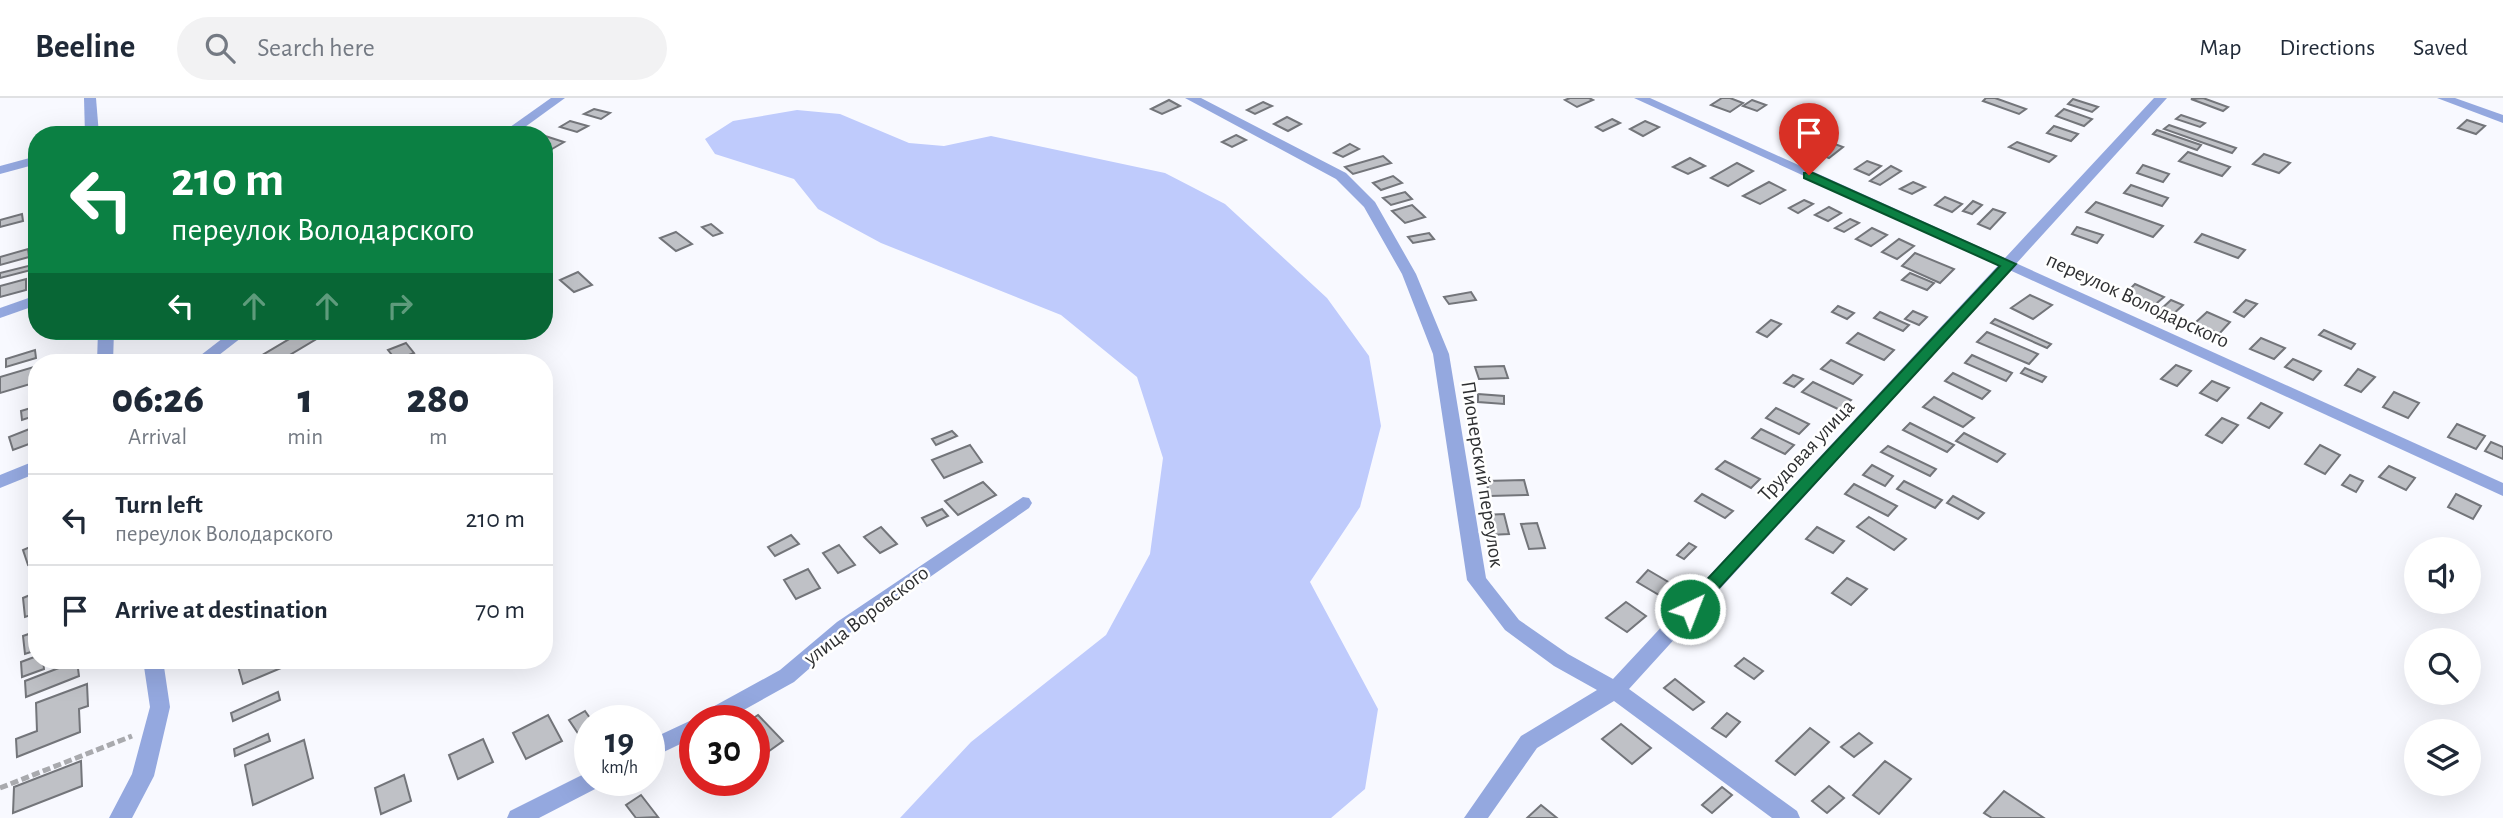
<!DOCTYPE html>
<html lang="en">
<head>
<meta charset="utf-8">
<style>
	body { margin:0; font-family:"Alegreya Sans",sans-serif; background:#f2f2f3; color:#1f2937; height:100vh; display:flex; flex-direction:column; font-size:26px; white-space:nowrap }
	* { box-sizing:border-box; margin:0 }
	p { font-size:23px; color:#747a83 }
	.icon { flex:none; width:38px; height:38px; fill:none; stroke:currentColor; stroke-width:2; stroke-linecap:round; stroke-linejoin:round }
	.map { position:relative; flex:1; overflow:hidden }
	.details { position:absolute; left:28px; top:256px; width:525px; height:315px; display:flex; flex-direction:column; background:#fff; border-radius:28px; box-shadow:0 7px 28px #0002 }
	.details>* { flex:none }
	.guide { position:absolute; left:28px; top:28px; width:525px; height:214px; border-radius:28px; box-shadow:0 7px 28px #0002; background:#0b8043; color:#fff; overflow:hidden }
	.tools { position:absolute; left:2404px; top:439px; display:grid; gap:14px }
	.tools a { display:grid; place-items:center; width:77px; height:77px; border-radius:50%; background:#fff; box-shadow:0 7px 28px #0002; font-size:35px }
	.speed { position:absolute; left:574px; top:607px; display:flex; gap:14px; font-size:35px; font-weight:700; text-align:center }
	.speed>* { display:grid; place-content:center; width:91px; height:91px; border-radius:50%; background:#fff; box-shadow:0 7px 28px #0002; line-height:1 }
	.speed small { font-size:18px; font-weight:400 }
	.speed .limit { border:10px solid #d22; background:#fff; color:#111 }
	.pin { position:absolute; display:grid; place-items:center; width:60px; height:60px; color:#fff; margin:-72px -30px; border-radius:50% 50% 50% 0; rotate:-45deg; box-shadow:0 0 7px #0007 }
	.pin .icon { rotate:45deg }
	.me { position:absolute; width:77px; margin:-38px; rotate:43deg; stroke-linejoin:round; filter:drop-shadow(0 0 5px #0008) }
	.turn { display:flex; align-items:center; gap:24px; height:147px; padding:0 28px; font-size:32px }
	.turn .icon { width:91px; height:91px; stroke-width:2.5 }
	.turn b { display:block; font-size:49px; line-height:60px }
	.lanes { display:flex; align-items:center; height:66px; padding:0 28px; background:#0003; justify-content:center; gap:35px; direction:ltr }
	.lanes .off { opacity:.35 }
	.eta { display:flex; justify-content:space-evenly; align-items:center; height:119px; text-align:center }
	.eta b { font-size:42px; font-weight:800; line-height:49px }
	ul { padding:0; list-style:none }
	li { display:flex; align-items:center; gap:21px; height:91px; padding:0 28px; border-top:2px solid #e0e1e3 }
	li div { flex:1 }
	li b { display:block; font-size:26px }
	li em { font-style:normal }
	header { display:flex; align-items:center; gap:42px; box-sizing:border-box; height:98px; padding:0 35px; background:#fff; border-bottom:2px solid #e0e1e3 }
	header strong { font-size:33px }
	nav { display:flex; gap:38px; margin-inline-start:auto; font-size:24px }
	.search { width:490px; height:63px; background:#f2f2f3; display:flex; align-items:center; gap:18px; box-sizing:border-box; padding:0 24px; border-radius:38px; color:#747a83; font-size:26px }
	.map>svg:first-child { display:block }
	.green { fill:#bfcbfc }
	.building { fill:#bfc1c6; stroke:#73757a; stroke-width:2 }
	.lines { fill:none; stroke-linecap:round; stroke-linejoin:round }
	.path { stroke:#a9aaae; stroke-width:5; stroke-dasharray:8 3.5; stroke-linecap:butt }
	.minor { fill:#94a8df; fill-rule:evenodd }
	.tertiary { fill:#94a8df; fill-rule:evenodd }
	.route { fill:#0b8043; stroke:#07532c; stroke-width:2 }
	.labels { text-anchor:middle; stroke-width:5; stroke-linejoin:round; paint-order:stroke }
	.street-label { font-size:21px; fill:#2f3032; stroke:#fff }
</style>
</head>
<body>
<header>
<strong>Beeline</strong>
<div class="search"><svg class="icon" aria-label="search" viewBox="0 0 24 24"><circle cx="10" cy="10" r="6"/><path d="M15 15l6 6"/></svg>Search here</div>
<nav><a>Map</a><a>Directions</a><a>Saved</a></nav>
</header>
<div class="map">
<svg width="2503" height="720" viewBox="0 0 2503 720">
	<rect width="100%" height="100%" fill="#f8f9ff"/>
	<!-- green -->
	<polygon class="green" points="797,12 840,16 909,45 944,48 991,38 1165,75 1225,106 1327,200 1369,258 1381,328 1360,409 1310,484 1378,611 1365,691 1331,720 900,720 971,644 1106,537 1150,456 1163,360 1137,279 1061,217 881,145 818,111 794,81 715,56 705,41 733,23"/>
	<!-- building -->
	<g class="building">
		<polygon points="1570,0 1589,0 1593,2 1577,9 1565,2"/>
		<polygon points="1722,0 1730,0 1743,5 1730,14 1711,7"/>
		<polygon points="1986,0 1995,0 2026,11 2019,16 1983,3"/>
		<polygon points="2203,0 2228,9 2223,13 2191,1"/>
		<polygon points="2073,1 2098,9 2092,14 2068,6"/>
		<polygon points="1169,2 1180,8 1162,16 1151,11"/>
		<polygon points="1752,2 1766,7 1757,13 1743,8"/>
		<polygon points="1263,4 1272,8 1255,16 1247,12"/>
		<polygon points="594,11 610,15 601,21 584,16"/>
		<polygon points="2064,11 2092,21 2084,28 2056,18"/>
		<polygon points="2181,17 2205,25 2200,29 2176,21"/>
		<polygon points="1287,19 1301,26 1288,33 1274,26"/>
		<polygon points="1612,21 1620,25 1603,33 1596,29"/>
		<polygon points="1807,21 1823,27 1810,37 1795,31"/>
		<polygon points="2467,22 2485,28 2476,36 2458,30"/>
		<polygon points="570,23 588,28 577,34 560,29"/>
		<polygon points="1645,23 1659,29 1643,38 1630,31"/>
		<polygon points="2169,27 2236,50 2232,55 2164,31"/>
		<polygon points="2054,28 2078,36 2071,43 2047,35"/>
		<polygon points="2157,32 2201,47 2197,52 2153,36"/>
		<polygon points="1236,37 1246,42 1232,49 1222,44"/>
		<polygon points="544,39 545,38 564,44 552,51 544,48"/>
		<polygon points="1824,42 1843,49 1829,60 1810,52"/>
		<polygon points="2017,44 2056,58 2049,64 2009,49"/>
		<polygon points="1350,46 1359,51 1343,59 1334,55"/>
		<polygon points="2188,54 2230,69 2222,78 2179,63"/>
		<polygon points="2264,56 2290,65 2279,75 2253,66"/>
		<polygon points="1383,58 1391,65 1353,76 1345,69"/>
		<polygon points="1690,60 1705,68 1688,76 1673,69"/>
		<polygon points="1867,63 1881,68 1869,77 1855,71"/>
		<polygon points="1737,65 1753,73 1728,88 1711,80"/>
		<polygon points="2143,67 2169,76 2163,84 2137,75"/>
		<polygon points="1891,68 1901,73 1880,87 1870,83"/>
		<polygon points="1393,78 1402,85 1381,92 1373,85"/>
		<polygon points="1769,84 1785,92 1760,106 1743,98"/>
		<polygon points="1913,84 1925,89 1912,96 1900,91"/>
		<polygon points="2131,87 2168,100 2162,108 2124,95"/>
		<polygon points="1405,94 1412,101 1391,107 1383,100"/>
		<polygon points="1945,99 1962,106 1952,114 1935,107"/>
		<polygon points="1804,102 1813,106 1798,115 1789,110"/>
		<polygon points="1973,103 1982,107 1972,116 1963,113"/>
		<polygon points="2096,104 2163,128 2153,139 2086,114"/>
		<polygon points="1412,107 1425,119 1405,125 1392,113"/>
		<polygon points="1829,109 1841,115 1828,123 1815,117"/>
		<polygon points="1993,111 2005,115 1990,131 1978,126"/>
		<polygon points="22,116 23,123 0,129 0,122"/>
		<polygon points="1850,121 1859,125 1844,134 1835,130"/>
		<polygon points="711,126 722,135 713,138 702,129"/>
		<polygon points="2077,129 2103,137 2097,145 2072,136"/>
		<polygon points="1872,130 1887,137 1871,148 1856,141"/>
		<polygon points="676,134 692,146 676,153 660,140"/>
		<polygon points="1429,135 1434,141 1413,145 1408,139"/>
		<polygon points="2202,136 2245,152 2238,160 2195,144"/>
		<polygon points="1899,141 1914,148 1897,161 1882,154"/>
		<polygon points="28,151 29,159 0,167 0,159"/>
		<polygon points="1915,155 1954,171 1940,185 1902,168"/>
		<polygon points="36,166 35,171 0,180 0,175"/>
		<polygon points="578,174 592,187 574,194 560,182"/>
		<polygon points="1910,175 1934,185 1927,192 1902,182"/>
		<polygon points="26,181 26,192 0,199 0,188"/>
		<polygon points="2135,186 2164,199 2152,209 2124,197"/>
		<polygon points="1471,194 1476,202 1449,206 1444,199"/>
		<polygon points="2030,197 2052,207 2033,221 2011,210"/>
		<polygon points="2171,202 2183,207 2171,218 2159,213"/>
		<polygon points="2246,202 2257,206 2244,219 2234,214"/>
		<polygon points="1838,208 1854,215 1847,221 1832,214"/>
		<polygon points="1913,213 1927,219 1919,227 1905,221"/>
		<polygon points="1880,214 1909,227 1903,233 1874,220"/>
		<polygon points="2207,214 2230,224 2219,236 2195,225"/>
		<polygon points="1995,221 2051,246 2047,250 1991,225"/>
		<polygon points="1771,222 1781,226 1767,239 1757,234"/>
		<polygon points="2324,232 2355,246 2351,251 2319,237"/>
		<polygon points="303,233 318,240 278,264 254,262"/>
		<polygon points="1987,234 2038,256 2029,266 1977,244"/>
		<polygon points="1858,235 1894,252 1884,262 1847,245"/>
		<polygon points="2261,240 2285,250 2274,261 2250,251"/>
		<polygon points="406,245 414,255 396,262 388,252"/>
		<polygon points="35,252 36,260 6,269 6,261"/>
		<polygon points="1972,257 2012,275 2006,283 1965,265"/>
		<polygon points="2293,261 2321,273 2313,282 2285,269"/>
		<polygon points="1831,262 1862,277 1853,286 1821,271"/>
		<polygon points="2176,267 2191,273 2177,288 2161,281"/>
		<polygon points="37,268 37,284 0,295 0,279"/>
		<polygon points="1504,268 1508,280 1479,281 1475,269"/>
		<polygon points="2025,270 2046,279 2042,284 2021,275"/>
		<polygon points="2358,271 2375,279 2361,294 2345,287"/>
		<polygon points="1953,275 1990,293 1982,301 1945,283"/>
		<polygon points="1793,277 1803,281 1794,289 1784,285"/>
		<polygon points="2212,283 2229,290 2217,303 2200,295"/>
		<polygon points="1813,284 1851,302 1840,312 1802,294"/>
		<polygon points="2394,294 2419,305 2408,320 2383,309"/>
		<polygon points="1478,296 1504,298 1504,306 1478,304"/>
		<polygon points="1934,299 1974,320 1963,329 1923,309"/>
		<polygon points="2261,305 2282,315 2269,330 2248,320"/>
		<polygon points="37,308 37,317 22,322 21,313"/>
		<polygon points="1776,310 1809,326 1799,336 1766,320"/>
		<polygon points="2222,320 2238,327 2222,345 2206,337"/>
		<polygon points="1910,325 1954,347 1947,354 1903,332"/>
		<polygon points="2457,326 2485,338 2476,351 2448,339"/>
		<polygon points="37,328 37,343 13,352 9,339"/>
		<polygon points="1761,331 1794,347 1785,356 1752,340"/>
		<polygon points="952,333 957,338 936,347 932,341"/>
		<polygon points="1964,335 2005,356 1997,364 1956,343"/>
		<polygon points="2491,344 2503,349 2503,361 2485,353"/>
		<polygon points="970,347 982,364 944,380 932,362"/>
		<polygon points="2320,347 2340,357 2325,376 2305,366"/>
		<polygon points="1888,348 1936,371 1930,378 1881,354"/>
		<polygon points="1725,363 1760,381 1751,390 1716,371"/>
		<polygon points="1872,367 1893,378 1885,388 1863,377"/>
		<polygon points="2389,368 2415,380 2406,392 2379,379"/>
		<polygon points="2350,377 2363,383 2356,394 2342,387"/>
		<polygon points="1524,382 1528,397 1490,398 1486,383"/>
		<polygon points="1904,383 1942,402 1935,410 1897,391"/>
		<polygon points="983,384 996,397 958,417 945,403"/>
		<polygon points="1854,386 1897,408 1888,418 1845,396"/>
		<polygon points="1702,396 1733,413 1725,420 1695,403"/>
		<polygon points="2456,396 2481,408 2473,421 2448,409"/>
		<polygon points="1953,398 1984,415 1978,421 1947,405"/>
		<polygon points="942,411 948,418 927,428 922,420"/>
		<polygon points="1504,416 1509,436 1489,437 1484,417"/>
		<polygon points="1869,419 1906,441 1894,452 1857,429"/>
		<polygon points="1537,425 1545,450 1529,451 1521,426"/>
		<polygon points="881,429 897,446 880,455 864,439"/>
		<polygon points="1817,429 1844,443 1833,455 1806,441"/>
		<polygon points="791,437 799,446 775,458 768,449"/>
		<polygon points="1689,445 1696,449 1684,461 1677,457"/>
		<polygon points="37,446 37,463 28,467 23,452"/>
		<polygon points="839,447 855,467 838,475 823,455"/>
		<polygon points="808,471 820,490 796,501 784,482"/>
		<polygon points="1648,472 1670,485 1659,497 1637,484"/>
		<polygon points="1847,480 1867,491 1851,507 1832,495"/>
		<polygon points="37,494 37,515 25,519 23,500"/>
		<polygon points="1626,504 1646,518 1627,534 1606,520"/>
		<polygon points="37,533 37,552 25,556 23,538"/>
		<polygon points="37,558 37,562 43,562 44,571 22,579 21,564"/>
		<polygon points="1744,560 1763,573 1754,581 1735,568"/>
		<polygon points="253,562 300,562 243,586 238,568"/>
		<polygon points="77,563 79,578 26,599 25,583"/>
		<polygon points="1675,581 1704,604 1693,612 1664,590"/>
		<polygon points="87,586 88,608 79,611 80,634 17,659 16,641 37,633 36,605"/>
		<polygon points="278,594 280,602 233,623 231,615"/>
		<polygon points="585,613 592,623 590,630 579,637 569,622"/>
		<polygon points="1727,615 1740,624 1726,639 1712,630"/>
		<polygon points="548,617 562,643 526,661 513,635"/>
		<polygon points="758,617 783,643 765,656 754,644 754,623 749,623"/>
		<polygon points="1621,626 1651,650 1632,666 1602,641"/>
		<polygon points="1810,630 1829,644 1795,677 1776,663"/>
		<polygon points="1859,635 1872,645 1854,659 1841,649"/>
		<polygon points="268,636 270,643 235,658 234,651"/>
		<polygon points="483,641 493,664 458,681 449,657"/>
		<polygon points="304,642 313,680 253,707 245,667"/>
		<polygon points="81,663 82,688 13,715 14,689"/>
		<polygon points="1885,663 1911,681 1879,716 1853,697"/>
		<polygon points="404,677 411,703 381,716 375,690"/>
		<polygon points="1829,688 1844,700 1827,715 1812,703"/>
		<polygon points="1722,689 1732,697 1712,715 1702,707"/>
		<polygon points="2004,693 2044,720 1992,720 1984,715"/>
		<polygon points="641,697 658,719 636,720 626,707"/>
		<polygon points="1541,707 1557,720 1527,720"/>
	</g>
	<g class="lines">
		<!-- path -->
		<polyline class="path" points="0,690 132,638"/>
		<!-- minor -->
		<g class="minor">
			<polygon points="84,0 96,0 99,37 85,37"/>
			<polygon points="1185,0 1201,0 1346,75 1375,104 1416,176 1449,256 1486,480 1519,522 1568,556 1613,581 2154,0 2167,0 1629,591 1797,713 1800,720 1772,720 1614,603 1537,650 1488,720 1464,720 1521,638 1597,592 1554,568 1505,532 1467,482 1433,256 1402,176 1364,109 1336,81"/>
			<polygon points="2437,0 2455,0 2503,17 2503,25"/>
			<polygon points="37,58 37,66 0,76 0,68"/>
			<polygon points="37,197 37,207 0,220 0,210"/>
			<polygon points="98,233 114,233 113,264 97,264"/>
			<polygon points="1023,399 1029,400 1032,405 1029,410 851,534 794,584 724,623 695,623 695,639 649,661 649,642 696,620 698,617 780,572 837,524"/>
			<polygon points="143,562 163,562 170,609 154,678 132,720 109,720 132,676 150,609"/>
			<polygon points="590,673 590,682 602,682 599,689 539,720 507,720 510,713"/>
		</g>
		<!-- tertiary -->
		<g class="tertiary">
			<polygon points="551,0 565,0 514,37 499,37"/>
			<polygon points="1634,0 1650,0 2503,385 2503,398"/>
			<polygon points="232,233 250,233 210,264 192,264"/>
			<polygon points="37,362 37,375 0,390 0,377"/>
		</g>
	</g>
	<!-- route -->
	<polygon class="route" points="1804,75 1813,75 2016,166 1696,515 1684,515 1681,511 1684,506 2000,168 1804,80"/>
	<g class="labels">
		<!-- street labels -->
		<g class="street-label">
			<text transform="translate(2138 202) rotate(25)" y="7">переулок Володарского</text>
			<text transform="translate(1806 352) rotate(-47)" y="7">Трудовая улица</text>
			<text transform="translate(1483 376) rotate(81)" y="7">Пионерский переулок</text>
			<text transform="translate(866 517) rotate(-37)" y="7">улица Воровского</text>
		</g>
	</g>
</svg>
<div class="tools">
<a><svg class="icon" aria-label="sound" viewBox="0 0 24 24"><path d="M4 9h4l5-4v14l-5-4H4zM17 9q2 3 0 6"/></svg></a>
<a><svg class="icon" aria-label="search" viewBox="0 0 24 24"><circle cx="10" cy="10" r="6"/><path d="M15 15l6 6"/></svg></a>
<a><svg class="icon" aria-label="layers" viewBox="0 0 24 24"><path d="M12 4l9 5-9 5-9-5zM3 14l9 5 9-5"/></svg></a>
</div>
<div class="speed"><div>19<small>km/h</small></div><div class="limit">30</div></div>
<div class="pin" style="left:1809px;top:77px;background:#d93025"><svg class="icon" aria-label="arrive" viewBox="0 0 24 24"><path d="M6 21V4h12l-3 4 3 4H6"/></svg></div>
<svg class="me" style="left:1690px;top:511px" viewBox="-20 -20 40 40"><circle r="17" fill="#0b8043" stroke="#fff" stroke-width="3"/><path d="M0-11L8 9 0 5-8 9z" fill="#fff"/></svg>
<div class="guide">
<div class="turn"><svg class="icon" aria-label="left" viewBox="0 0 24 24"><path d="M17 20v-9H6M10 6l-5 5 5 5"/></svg><div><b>210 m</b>переулок Володарского</div></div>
<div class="lanes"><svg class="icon" aria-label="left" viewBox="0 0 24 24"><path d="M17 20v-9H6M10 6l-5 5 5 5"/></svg><svg class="icon off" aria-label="ahead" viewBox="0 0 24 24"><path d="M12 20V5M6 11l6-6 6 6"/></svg><svg class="icon off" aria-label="ahead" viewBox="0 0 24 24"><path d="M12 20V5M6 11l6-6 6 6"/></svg><svg class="icon off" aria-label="right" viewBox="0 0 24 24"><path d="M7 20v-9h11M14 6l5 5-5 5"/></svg></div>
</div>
<section class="details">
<div class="eta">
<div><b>06:26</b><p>Arrival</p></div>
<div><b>1</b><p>min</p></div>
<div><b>280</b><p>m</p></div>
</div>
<ul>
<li><svg class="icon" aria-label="left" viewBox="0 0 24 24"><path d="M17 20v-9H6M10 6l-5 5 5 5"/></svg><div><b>Turn left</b><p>переулок Володарского</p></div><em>210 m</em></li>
<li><svg class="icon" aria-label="arrive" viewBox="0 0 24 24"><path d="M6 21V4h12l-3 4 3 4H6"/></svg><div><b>Arrive at destination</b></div><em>70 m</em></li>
</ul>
</section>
</div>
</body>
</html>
